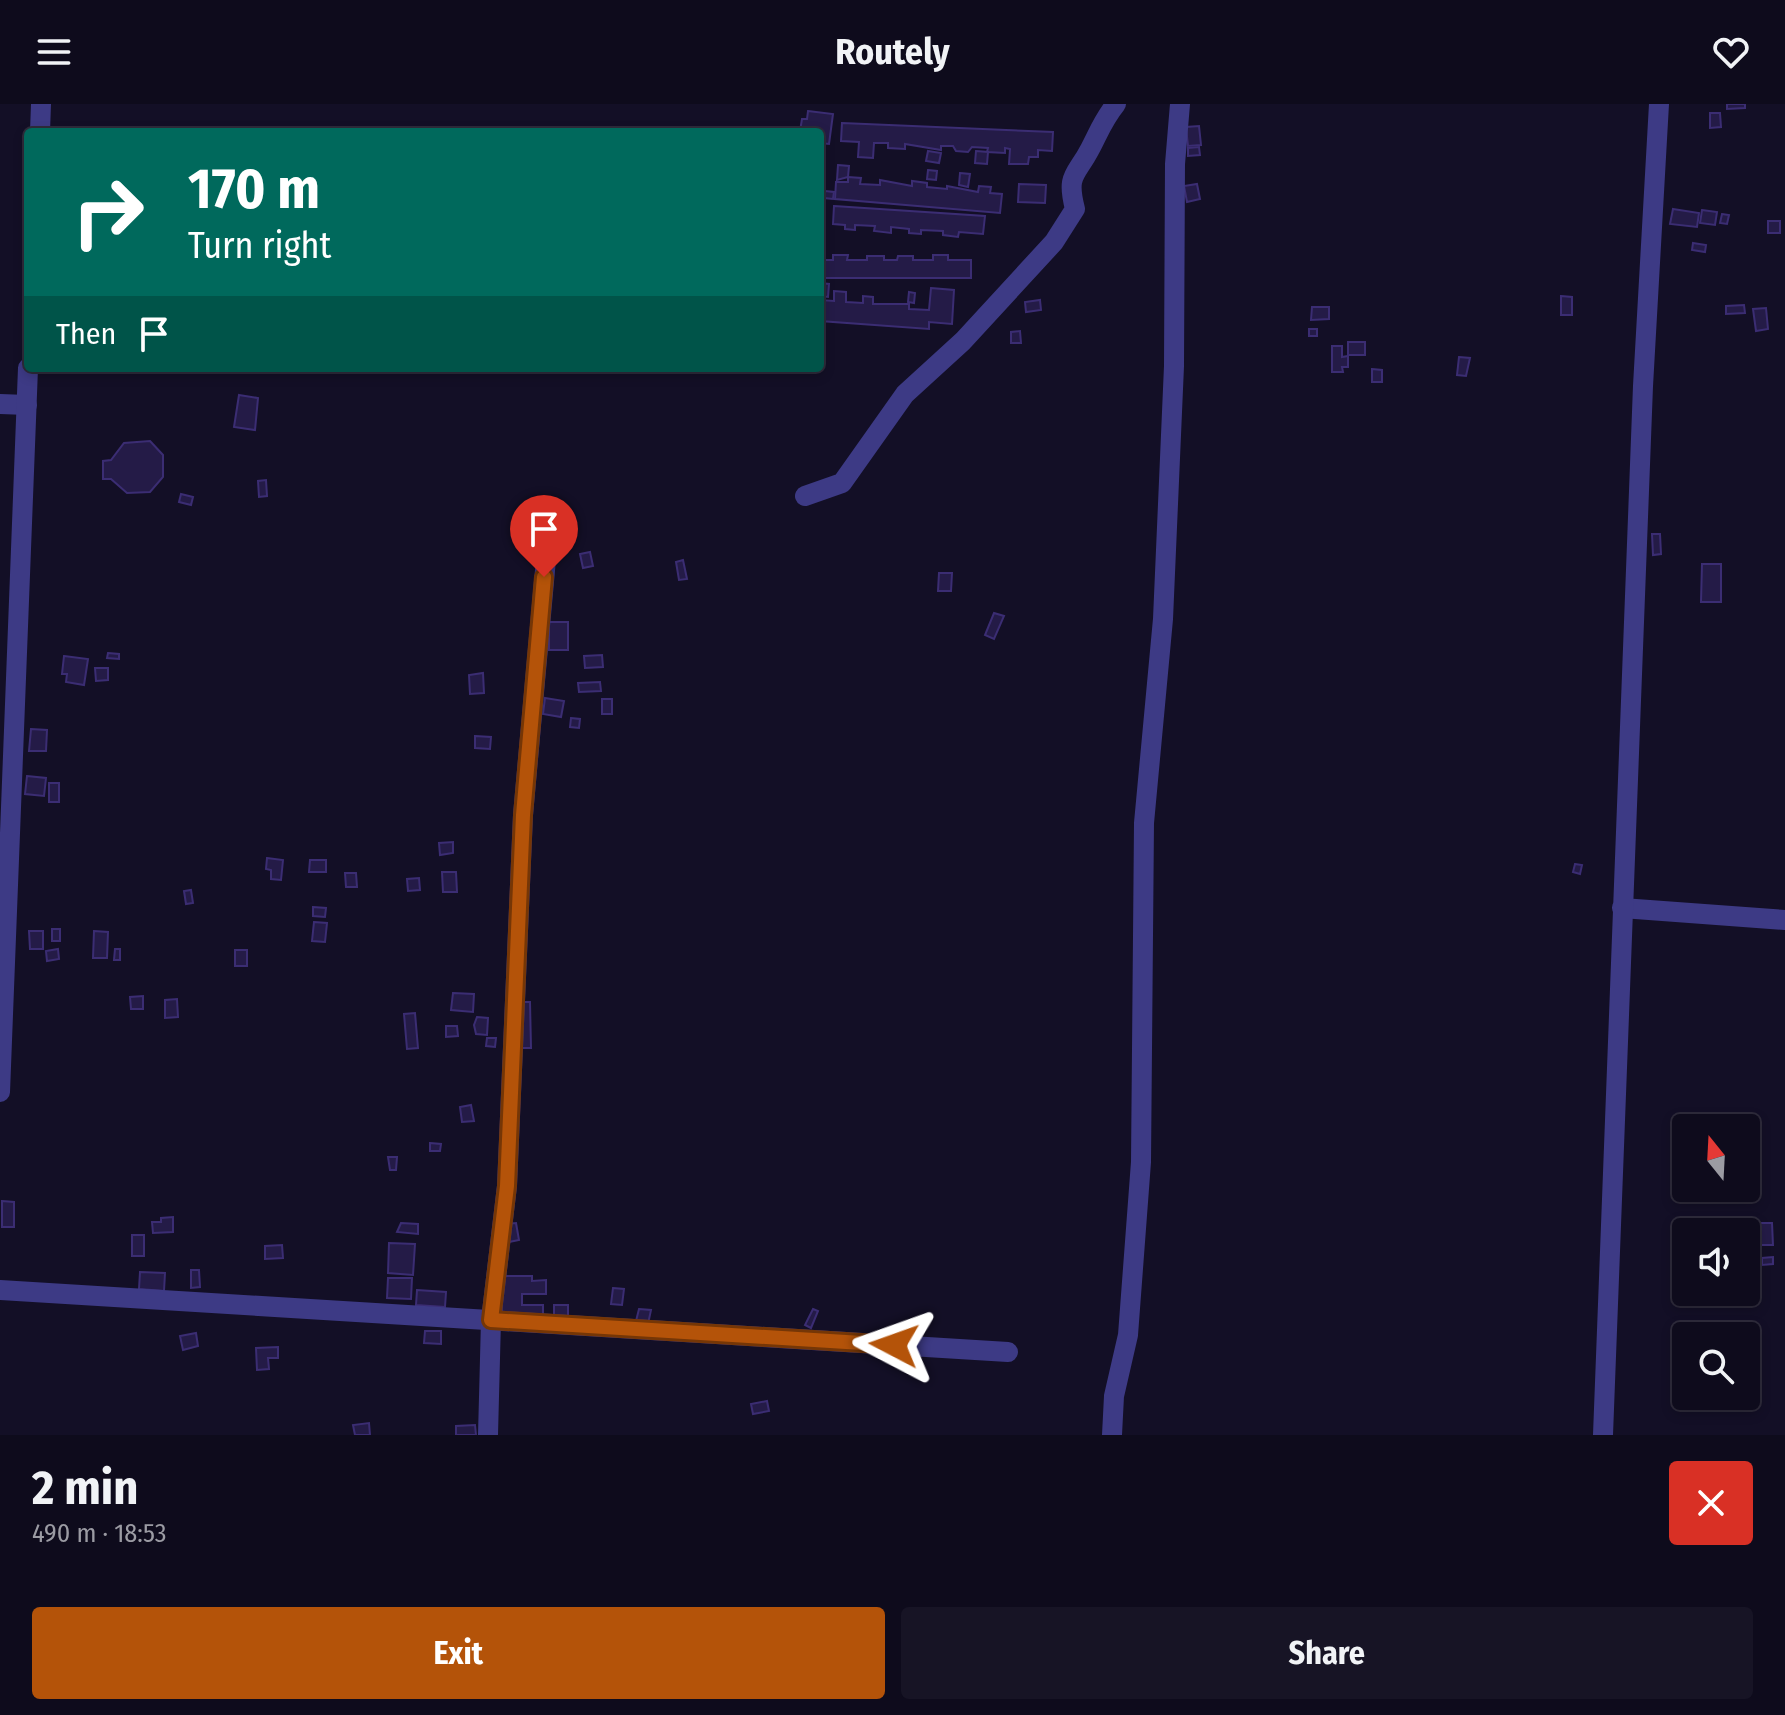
<!DOCTYPE html>
<html lang="en">
<head>
<meta charset="utf-8">
<style>
	body { margin:0; font-family:"Fira Sans Condensed",sans-serif; background:#171425; color:#f1f3f6; height:100vh; display:flex; flex-direction:column; font-size:30px; white-space:nowrap }
	* { box-sizing:border-box; margin:0 }
	p { font-size:26px; color:#9b9ba3 }
	.icon { flex:none; width:44px; height:44px; fill:none; stroke:currentColor; stroke-width:2; stroke-linecap:round; stroke-linejoin:round }
	.map { position:relative; height:1331px; overflow:hidden }
	.sheet { display:flex; flex-direction:column; background:#0e0b1c; flex:1 }
	.sheet>* { flex:none }
	.top-card { position:absolute; left:24px; top:24px; width:800px; height:244px; border-radius:8px; box-shadow:0 4px 12px #0003,0 0 0 2px #2e2b3b; background:#00695c; color:#fff; overflow:hidden }
	.needle { width:52px; rotate:342deg }
	.controls { position:absolute; left:1672px; top:1010px; display:grid; gap:16px }
	.controls a { display:grid; place-items:center; width:88px; height:88px; border-radius:8px; background:#0e0b1c; box-shadow:0 4px 12px #0003,0 0 0 2px #2e2b3b; font-size:40px }
	.pin { position:absolute; display:grid; place-items:center; width:68px; height:68px; color:#fff; margin:-82px -34px; border-radius:50% 50% 50% 0; rotate:-45deg; box-shadow:0 0 8px #0007 }
	.pin .icon { rotate:45deg }
	.me { position:absolute; width:88px; margin:-44px; rotate:274deg; stroke-linejoin:round; filter:drop-shadow(0 0 6px #0008) }
	.turn { display:flex; align-items:center; gap:28px; height:168px; padding:0 32px; font-size:36px }
	.turn .icon { width:104px; height:104px; stroke-width:2.5 }
	.turn b { display:block; font-size:56px; line-height:68px }
	.then { display:flex; align-items:center; height:76px; padding:0 32px; background:#0003; gap:16px; font-size:30px }
	.round { display:grid; place-items:center; flex:none; width:84px; height:84px; border-radius:8px; background:#171425 }
	.overview { display:flex; align-items:center; justify-content:space-between; height:136px; padding:0 32px }
	h1 { font-size:48px; font-weight:700; line-height:60px }
	.action { display:flex; gap:16px; margin-top:auto; padding:16px 32px }
	.action a { flex:1; height:92px; border-radius:8px; background:#b45309; color:#fff; font-size:32px; font-weight:700; line-height:92px; text-align:center }
	.action a+a { background:#171425; color:#f1f3f6 }
	header { display:flex; justify-content:space-between; align-items:center; height:104px; padding:0 32px; background:#0e0b1c; font-size:36px; font-weight:700 }
	.map>svg:first-child { display:block }
	.building { fill:#241b47; stroke:#3b2d73; stroke-width:2 }
	.lines { fill:none; stroke-linecap:round; stroke-linejoin:round }
	.minor { stroke:#3d3a85; stroke-width:20 }
	.route-casing { stroke:#753606; stroke-width:20 }
	.route { stroke:#b45309; stroke-width:14 }
</style>
</head>
<body>
<header><svg class="icon" aria-label="menu" viewBox="0 0 24 24"><path d="M4 6h16M4 12h16M4 18h16"/></svg>Routely<svg class="icon" aria-label="heart" viewBox="0 0 24 24"><path d="M12 20l-8-8c-3-5 5-10 8-4 3-6 11-1 8 4z"/></svg></header>
<div class="map">
<svg width="1785" height="1331" viewBox="0 0 1785 1331">
	<rect width="100%" height="100%" fill="#130f26"/>
	<!-- building -->
	<g class="building">
		<polygon points="1727,0 1745,0 1745,4 1727,5"/>
		<polygon points="808,7 833,10 829,40 820,39 820,28 800,27 802,15 807,15"/>
		<polygon points="1710,9 1720,9 1721,23 1710,24"/>
		<polygon points="842,19 1053,28 1052,47 1038,46 1038,53 1029,53 1028,60 1009,60 1010,45 1005,44 1005,49 987,48 988,44 972,43 968,48 956,47 953,42 941,42 941,46 905,40 905,45 888,44 888,39 874,39 873,54 858,53 859,38 841,37"/>
		<polygon points="1199,22 1201,41 1188,42 1186,23"/>
		<polygon points="1199,43 1200,51 1188,52 1188,44"/>
		<polygon points="928,47 941,49 939,59 926,57"/>
		<polygon points="976,47 988,48 987,60 975,59"/>
		<polygon points="838,61 849,62 848,73 837,76"/>
		<polygon points="928,66 937,67 936,76 927,75"/>
		<polygon points="960,69 970,70 968,83 959,81"/>
		<polygon points="848,73 861,74 860,80 880,81 880,76 912,82 912,77 927,79 927,83 947,85 947,82 978,88 979,82 991,83 990,89 1002,90 1000,109 835,95 836,78 848,78"/>
		<polygon points="1019,80 1046,81 1045,99 1018,98"/>
		<polygon points="1197,80 1200,95 1187,98 1184,82"/>
		<polygon points="825,87 834,88 833,95 824,94"/>
		<polygon points="834,102 985,112 983,130 959,128 958,133 943,131 943,127 921,126 921,130 909,129 909,125 891,123 891,129 874,127 875,122 855,121 855,126 845,125 845,121 833,120"/>
		<polygon points="1673,105 1699,109 1697,123 1670,120"/>
		<polygon points="1702,106 1717,108 1715,121 1700,119"/>
		<polygon points="1722,110 1729,111 1727,120 1720,119"/>
		<rect x="1768" y="117" width="12" height="12"/>
		<polygon points="1693,139 1706,141 1705,148 1692,146"/>
		<polygon points="833,151 848,151 847,156 867,156 867,152 884,152 884,156 897,156 898,152 913,152 913,156 933,156 933,151 948,151 948,156 971,156 971,174 823,174 823,156 833,156"/>
		<polygon points="820,179 829,180 828,193 820,192"/>
		<polygon points="931,184 954,186 952,220 929,218 929,225 820,217 820,196 834,197 834,187 846,188 846,198 863,199 863,192 873,193 873,200 909,200 909,205 929,206"/>
		<polygon points="909,188 915,189 914,199 908,198"/>
		<polygon points="1561,192 1572,193 1572,211 1561,211"/>
		<polygon points="1040,196 1041,206 1026,208 1025,198"/>
		<polygon points="1744,201 1745,209 1726,210 1726,202"/>
		<polygon points="1312,203 1329,203 1329,215 1311,216"/>
		<polygon points="1766,204 1768,225 1756,227 1753,205"/>
		<rect x="1309" y="225" width="8" height="7"/>
		<polygon points="1020,227 1021,239 1011,239 1011,228"/>
		<rect x="1348" y="238" width="17" height="13"/>
		<polygon points="1332,242 1342,242 1342,253 1348,252 1348,263 1342,263 1343,268 1332,268"/>
		<polygon points="1459,253 1470,254 1466,272 1457,271"/>
		<polygon points="1372,265 1382,266 1382,278 1372,278"/>
		<polygon points="239,291 258,294 255,326 234,323"/>
		<polygon points="150,337 163,351 163,373 150,388 127,389 111,375 103,375 103,357 111,356 124,339"/>
		<polygon points="266,376 267,392 259,393 258,377"/>
		<polygon points="181,390 193,393 191,401 179,398"/>
		<polygon points="1652,430 1660,430 1661,450 1653,451"/>
		<polygon points="590,448 593,462 583,464 580,450"/>
		<polygon points="683,456 687,475 679,476 676,458"/>
		<polygon points="1702,460 1721,460 1721,498 1701,498"/>
		<polygon points="939,469 952,469 951,487 938,487"/>
		<polygon points="994,509 1004,512 994,535 985,531"/>
		<rect x="549" y="518" width="19" height="28"/>
		<polygon points="108,549 119,550 119,555 107,554"/>
		<polygon points="602,551 603,563 585,564 584,552"/>
		<polygon points="64,552 88,555 84,581 66,578 67,570 62,570"/>
		<polygon points="95,564 108,564 108,576 96,577"/>
		<polygon points="483,569 484,589 470,590 469,571"/>
		<polygon points="600,578 601,587 579,588 578,579"/>
		<polygon points="545,594 564,597 561,613 543,610"/>
		<rect x="602" y="595" width="10" height="15"/>
		<polygon points="571,614 580,615 579,624 570,623"/>
		<polygon points="31,625 47,626 46,647 29,647"/>
		<polygon points="475,632 491,633 490,645 475,644"/>
		<polygon points="27,672 46,674 44,692 25,690"/>
		<rect x="49" y="679" width="10" height="19"/>
		<polygon points="453,738 453,749 440,751 439,739"/>
		<polygon points="267,754 283,756 281,776 271,775 271,766 266,765"/>
		<polygon points="310,756 326,756 326,768 309,768"/>
		<polygon points="1575,760 1582,761 1580,770 1573,768"/>
		<polygon points="442,768 456,768 457,788 443,788"/>
		<polygon points="345,769 356,769 357,783 346,783"/>
		<polygon points="419,774 420,786 408,787 407,775"/>
		<polygon points="191,786 193,799 186,800 184,787"/>
		<polygon points="313,803 326,804 325,813 313,812"/>
		<polygon points="314,818 327,819 325,838 312,837"/>
		<rect x="52" y="825" width="8" height="12"/>
		<polygon points="29,827 43,827 43,845 30,845"/>
		<polygon points="94,827 108,828 107,854 93,854"/>
		<polygon points="58,845 59,855 47,857 46,847"/>
		<polygon points="115,845 120,845 120,856 114,856"/>
		<rect x="235" y="846" width="12" height="16"/>
		<polygon points="453,889 474,890 473,908 451,906"/>
		<polygon points="143,892 143,905 131,905 130,893"/>
		<polygon points="177,895 178,913 165,914 165,896"/>
		<polygon points="518,898 530,898 531,944 517,944"/>
		<polygon points="415,909 418,944 407,945 404,910"/>
		<polygon points="477,913 488,914 487,931 476,930 474,921"/>
		<polygon points="446,922 457,922 458,932 446,933"/>
		<polygon points="487,934 496,934 495,943 486,942"/>
		<polygon points="471,1001 474,1017 462,1018 460,1003"/>
		<polygon points="430,1039 441,1040 440,1047 430,1047"/>
		<polygon points="388,1053 397,1053 396,1066 390,1066"/>
		<polygon points="2,1097 14,1098 14,1123 2,1123"/>
		<polygon points="173,1113 173,1128 153,1129 152,1118 161,1118 161,1114"/>
		<polygon points="401,1119 418,1120 418,1130 397,1128"/>
		<polygon points="516,1119 519,1136 509,1138 506,1120"/>
		<polygon points="1756,1119 1772,1119 1773,1141 1757,1141"/>
		<rect x="132" y="1131" width="12" height="21"/>
		<polygon points="389,1139 415,1140 413,1171 388,1169"/>
		<polygon points="282,1141 283,1154 265,1155 265,1142"/>
		<polygon points="1773,1153 1773,1160 1762,1161 1762,1154"/>
		<polygon points="191,1166 199,1166 200,1183 191,1184"/>
		<polygon points="140,1168 165,1169 164,1187 139,1185"/>
		<polygon points="501,1172 532,1172 532,1177 546,1176 546,1190 522,1190 522,1201 543,1201 543,1213 502,1214"/>
		<polygon points="388,1174 412,1174 411,1195 387,1194"/>
		<polygon points="613,1184 624,1185 622,1201 611,1200"/>
		<polygon points="417,1186 446,1188 445,1203 416,1201"/>
		<polygon points="554,1201 568,1201 568,1213 554,1212"/>
		<polygon points="639,1205 651,1206 648,1220 636,1217"/>
		<polygon points="813,1205 818,1207 811,1224 805,1221"/>
		<polygon points="425,1227 441,1227 441,1240 424,1239"/>
		<polygon points="196,1229 198,1242 183,1246 180,1232"/>
		<polygon points="278,1243 278,1254 268,1254 269,1265 257,1266 256,1244"/>
		<polygon points="767,1297 769,1307 753,1310 751,1300"/>
		<polygon points="369,1319 370,1331 355,1331 353,1321"/>
		<polygon points="475,1321 476,1331 456,1331 456,1322"/>
	</g>
	<g class="lines">
		<!-- minor -->
		<g class="minor">
			<polyline points="40,28 41,0"/>
			<polyline points="0,300 27,301"/>
			<path d="M805,392L842,379L905,290L963,237L1054,138L1075,105C1066,70 1076,72 1090,45C1099,28 1103,16 1116,0"/>
			<polyline points="1622,804 1785,816"/>
			<polyline points="0,988 28,264"/>
			<polyline points="0,1186 1008,1248"/>
			<polyline points="488,1331 491,1216 507,1082 523,711 547,444"/>
			<polyline points="1112,1331 1114,1292 1128,1231 1141,1058 1144,719 1163,515 1174,262 1175,60 1180,0"/>
			<polyline points="1603,1331 1643,282 1659,0"/>
		</g>
	</g>
	<g class="lines">
		<!-- route casing -->
		<g class="route-casing">
			<polyline id="route" points="544,473 523,711 507,1082 491,1216 894,1241"/>
		</g>
		<!-- route -->
		<use href="#route" class="route"/>
	</g>
</svg>
<div class="controls">
<a><svg class="needle" viewBox="-14 -14 28 28"><path d="M0-13l5 13h-10z" fill="#e53935"/><path d="M0 13l5-13h-10z" fill="#9b9ba3"/></svg></a>
<a><svg class="icon" aria-label="sound" viewBox="0 0 24 24"><path d="M4 9h4l5-4v14l-5-4H4zM17 9q2 3 0 6"/></svg></a>
<a><svg class="icon" aria-label="search" viewBox="0 0 24 24"><circle cx="10" cy="10" r="6"/><path d="M15 15l6 6"/></svg></a>
</div>
<div class="pin" style="left:544px;top:473px;background:#d93025"><svg class="icon" aria-label="arrive" viewBox="0 0 24 24"><path d="M6 21V4h12l-3 4 3 4H6"/></svg></div>
<svg class="me" style="left:894px;top:1241px" viewBox="-20 -20 40 40"><path d="M0-17L14 15 0 8-14 15z" fill="#b45309" stroke="#fff" stroke-width="4"/></svg>
<div class="top-card">
<div class="turn"><svg class="icon" aria-label="right" viewBox="0 0 24 24"><path d="M7 20v-9h11M14 6l5 5-5 5"/></svg><div><b>170 m</b>Turn right</div></div>
<div class="then">Then<svg class="icon" aria-label="arrive" viewBox="0 0 24 24"><path d="M6 21V4h12l-3 4 3 4H6"/></svg></div>
</div>
</div>
<section class="sheet">
<div class="overview"><div><h1>2 min</h1><p>490 m · 18:53</p></div><a class="round" style="background:#d93025;color:#fff"><svg class="icon" aria-label="close" viewBox="0 0 24 24"><path d="M6 6l12 12M18 6L6 18"/></svg></a></div>
<div class="action"><a>Exit</a><a>Share</a></div>
</section>
</body>
</html>
